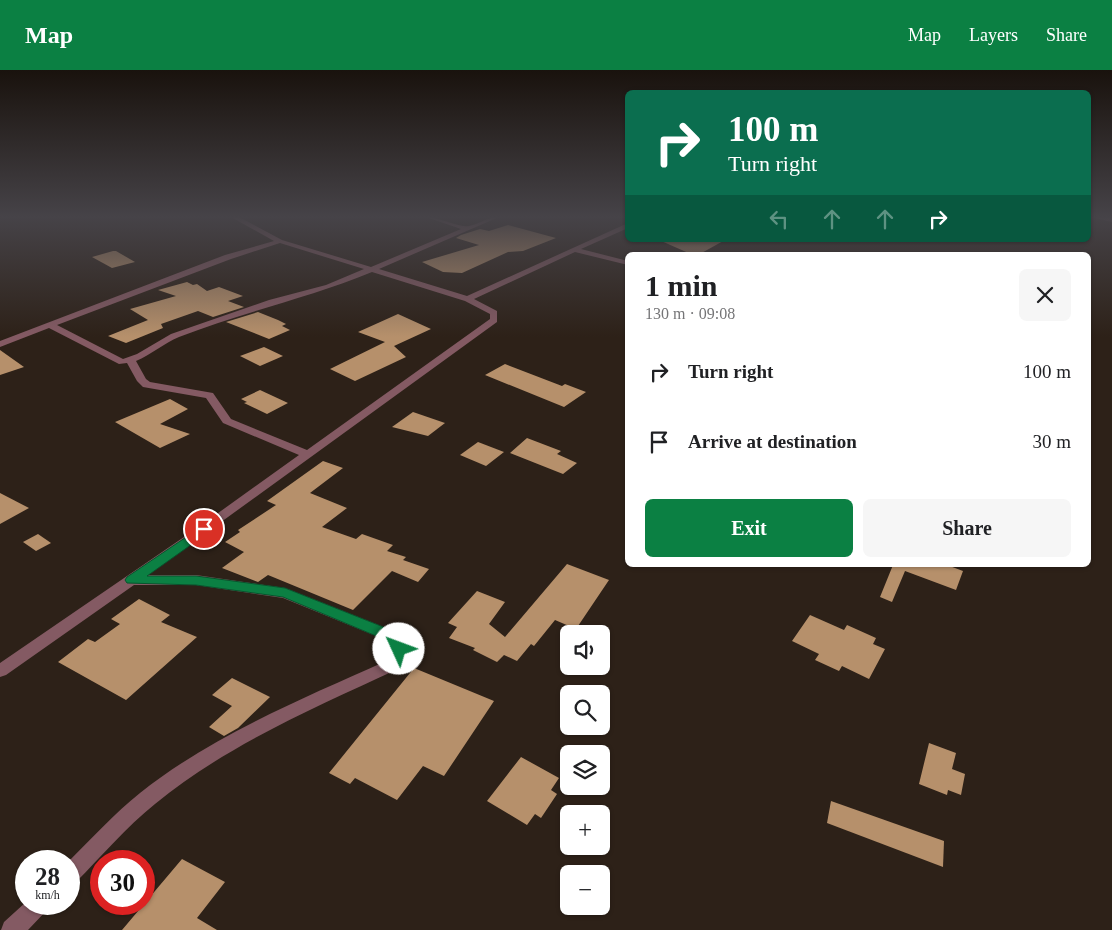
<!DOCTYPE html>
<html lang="en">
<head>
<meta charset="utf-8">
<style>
	body { margin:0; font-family:Georgia,serif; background:#f6f6f6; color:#202124; height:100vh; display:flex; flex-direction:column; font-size:19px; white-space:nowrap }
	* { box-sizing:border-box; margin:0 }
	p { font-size:16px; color:#757577 }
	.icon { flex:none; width:28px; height:28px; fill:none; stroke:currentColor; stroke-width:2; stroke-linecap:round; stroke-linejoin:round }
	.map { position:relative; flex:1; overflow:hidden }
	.drawer { position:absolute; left:625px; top:182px; width:466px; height:315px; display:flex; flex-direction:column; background:#fff; border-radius:8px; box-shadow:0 1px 4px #0004 }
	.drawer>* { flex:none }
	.banner { position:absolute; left:625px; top:20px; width:466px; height:152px; border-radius:8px; box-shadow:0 1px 4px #0004; background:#0b6e4f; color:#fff; overflow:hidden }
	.buttons { position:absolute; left:560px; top:555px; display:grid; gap:10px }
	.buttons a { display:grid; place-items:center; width:50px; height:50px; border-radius:8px; background:#fff; box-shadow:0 1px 4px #0004; font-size:25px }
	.speed { position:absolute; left:15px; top:780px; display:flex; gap:10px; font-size:25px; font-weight:700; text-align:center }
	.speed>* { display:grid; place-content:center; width:65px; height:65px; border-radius:50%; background:#fff; box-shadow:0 1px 4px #0004; line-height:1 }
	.speed small { font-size:12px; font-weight:400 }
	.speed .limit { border:8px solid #d22; background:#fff; color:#111 }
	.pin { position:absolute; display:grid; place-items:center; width:42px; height:42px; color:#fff; margin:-21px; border:2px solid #fff; border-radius:50%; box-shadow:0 1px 5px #0007 }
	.me { position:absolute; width:55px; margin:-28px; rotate:313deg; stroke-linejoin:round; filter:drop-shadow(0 0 4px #0008) }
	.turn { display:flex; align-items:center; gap:18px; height:105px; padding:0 20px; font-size:22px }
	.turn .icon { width:65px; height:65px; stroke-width:2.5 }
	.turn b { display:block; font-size:35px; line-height:42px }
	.lanes { display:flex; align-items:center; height:48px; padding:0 20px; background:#0003; justify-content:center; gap:25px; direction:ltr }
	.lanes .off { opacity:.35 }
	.round { display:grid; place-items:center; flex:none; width:52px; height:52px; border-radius:8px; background:#f6f6f6 }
	.summary { display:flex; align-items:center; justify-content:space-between; height:85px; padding:0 20px }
	h1 { font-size:30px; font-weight:700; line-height:38px }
	.cta { display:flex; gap:10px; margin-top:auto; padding:10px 20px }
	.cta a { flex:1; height:58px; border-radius:8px; background:#0b8043; color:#fff; font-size:20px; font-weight:700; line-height:58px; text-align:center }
	.cta a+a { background:#f6f6f6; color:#202124 }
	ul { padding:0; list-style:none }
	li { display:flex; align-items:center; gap:15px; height:70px; padding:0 20px }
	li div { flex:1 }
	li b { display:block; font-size:19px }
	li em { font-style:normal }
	header { display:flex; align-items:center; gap:30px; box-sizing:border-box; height:70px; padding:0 25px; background:#0b8043; color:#fff }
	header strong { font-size:24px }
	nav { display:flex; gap:28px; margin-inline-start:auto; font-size:18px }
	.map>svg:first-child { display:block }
	.building { fill:#b6906b }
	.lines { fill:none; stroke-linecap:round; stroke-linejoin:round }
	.minor { fill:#845a63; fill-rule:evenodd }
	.route { fill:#0b8043; stroke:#07532c }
</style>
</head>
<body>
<header>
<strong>Map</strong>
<nav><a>Map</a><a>Layers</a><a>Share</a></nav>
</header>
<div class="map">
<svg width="1112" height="860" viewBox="0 0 1112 860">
	<rect width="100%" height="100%" fill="#2d2118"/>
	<!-- building -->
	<g class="building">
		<polygon points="508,155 556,168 523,181 508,182 462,203 443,202 422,192 479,175 456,168 461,165 480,159 489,161"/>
		<polygon points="659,170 725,170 698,185 693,185"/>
		<polygon points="113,181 116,181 135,192 112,198 92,187"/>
		<polygon points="187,212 193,215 197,214 207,221 219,217 243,226 228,231 244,237 213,247 198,241 161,254 163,258 126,273 108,266 148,250 130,239 176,226 158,220"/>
		<polygon points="258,242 278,250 286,254 282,256 290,260 269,269 226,252"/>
		<polygon points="398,244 431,259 394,276 406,287 355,311 330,299 385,272 358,262"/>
		<polygon points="264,277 283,286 260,296 240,286"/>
		<polygon points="0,280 24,297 0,305"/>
		<polygon points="505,294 562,316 565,314 586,322 564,337 485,305"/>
		<polygon points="260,320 288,333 267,344 244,333 247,332 241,329"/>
		<polygon points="170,329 188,339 160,354 190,364 160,378 115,352"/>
		<polygon points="413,342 445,353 428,366 392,357"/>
		<polygon points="527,368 561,381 557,384 577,393 563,404 510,383"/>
		<polygon points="478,372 504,382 486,396 460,385"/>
		<polygon points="323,391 343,398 310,423 347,438 322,457 356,469 362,464 393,475 387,481 406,487 403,490 429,499 418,512 392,501 353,540 268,505 258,512 222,498 244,482 225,472 240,462 238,460 276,435 267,431"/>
		<polygon points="0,423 29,438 0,454"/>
		<polygon points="38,464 51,473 36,481 23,472"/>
		<polygon points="567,494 609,510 576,559 555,550 534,576 531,574 517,591 504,585 497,592 473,580 475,578 449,568 457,557 448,553 477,521 505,532 489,554 505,567"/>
		<polygon points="893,495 947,495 963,501 956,520 905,501 892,532 880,527"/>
		<polygon points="139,529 170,545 161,552 197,567 126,630 58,592 88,569 95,572 120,554 111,549"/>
		<polygon points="810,545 844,560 847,555 876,568 873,574 885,579 869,609 842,596 839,601 815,590 819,584 792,571"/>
		<polygon points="414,598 494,631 444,706 423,696 397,730 355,708 350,714 329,703"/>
		<polygon points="232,608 270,627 238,658 224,666 209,657 232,636 212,625"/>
		<polygon points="929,673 956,683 952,699 965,704 961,725 948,720 947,725 919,714"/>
		<polygon points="521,687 559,708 551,720 557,724 541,748 535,744 527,755 487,731"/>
		<polygon points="831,731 944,771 943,797 827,753"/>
		<polygon points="182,789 225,812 197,848 217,860 122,860"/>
	</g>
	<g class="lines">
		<!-- minor -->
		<g class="minor">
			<path d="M231,147H239L282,170L371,197L461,159L426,147C439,147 459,158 469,156C480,154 487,147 499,147L379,199L467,226L628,153V158L581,179L628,191V195L575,182L474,229L497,241V252L148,505H196L285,518L391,560L407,579L398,599C314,638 227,675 155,734C126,757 102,786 76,812L69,815V791C92,768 115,743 140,723C213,665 302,629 386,591L391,580L381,568L283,528L196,515H134L6,605L0,607V593L200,456L299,385L223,353L206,328L143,317L137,311L127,293L119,294L49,258L0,277V271L225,185L274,171ZM280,173L364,199L326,215L269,230L171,264L137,284L123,289L57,255L231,189ZM372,202L465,231L490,244V249L307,380L231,349L213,323L150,312L146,309L136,291C151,285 164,273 179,267C243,242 309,228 372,202Z"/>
			<polygon points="1094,147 1112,148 1112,152 1095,148"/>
			<polygon points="26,832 26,834 50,834 46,841 28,860 1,860 4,852"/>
		</g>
	</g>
	<!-- sky -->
	<linearGradient id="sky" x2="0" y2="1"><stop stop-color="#19120d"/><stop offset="0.55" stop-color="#464348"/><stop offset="1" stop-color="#464348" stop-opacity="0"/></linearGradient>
	<rect width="1112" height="267" fill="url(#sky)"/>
	<!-- route -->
	<polygon class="route" points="204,455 209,456 209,462 147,506 196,506 285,518 391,560 406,579 404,583 394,583 381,568 283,527 196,515 127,513 125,510 127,507"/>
</svg>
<div class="buttons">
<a><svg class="icon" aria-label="sound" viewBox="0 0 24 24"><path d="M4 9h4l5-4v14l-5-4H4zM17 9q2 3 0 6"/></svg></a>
<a><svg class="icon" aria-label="search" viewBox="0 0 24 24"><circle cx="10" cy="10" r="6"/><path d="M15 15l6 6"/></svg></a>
<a><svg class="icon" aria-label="layers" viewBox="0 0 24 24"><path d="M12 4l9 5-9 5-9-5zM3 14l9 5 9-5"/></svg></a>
<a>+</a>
<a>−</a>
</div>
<div class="speed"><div>28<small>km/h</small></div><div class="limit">30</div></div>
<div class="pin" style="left:204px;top:459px;background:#d93025"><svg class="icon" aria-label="arrive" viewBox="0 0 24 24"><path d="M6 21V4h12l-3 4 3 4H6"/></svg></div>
<svg class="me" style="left:399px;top:579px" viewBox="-20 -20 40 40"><circle r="19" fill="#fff"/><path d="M0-13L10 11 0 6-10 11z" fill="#0b8043"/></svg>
<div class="banner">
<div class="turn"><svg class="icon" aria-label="right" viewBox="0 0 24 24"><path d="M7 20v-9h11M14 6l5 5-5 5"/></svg><div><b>100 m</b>Turn right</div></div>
<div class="lanes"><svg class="icon off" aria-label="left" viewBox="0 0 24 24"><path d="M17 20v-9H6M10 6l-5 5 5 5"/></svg><svg class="icon off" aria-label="ahead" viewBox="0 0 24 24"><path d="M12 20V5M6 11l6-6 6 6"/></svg><svg class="icon off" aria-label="ahead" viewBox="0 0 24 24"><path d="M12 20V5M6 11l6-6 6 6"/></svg><svg class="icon" aria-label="right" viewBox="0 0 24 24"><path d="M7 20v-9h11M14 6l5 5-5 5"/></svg></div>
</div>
<section class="drawer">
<div class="summary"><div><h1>1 min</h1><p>130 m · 09:08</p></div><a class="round"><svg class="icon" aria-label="close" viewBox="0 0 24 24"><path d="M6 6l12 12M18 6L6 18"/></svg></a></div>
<ul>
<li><svg class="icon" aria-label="right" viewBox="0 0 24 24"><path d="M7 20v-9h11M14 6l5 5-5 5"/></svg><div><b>Turn right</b></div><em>100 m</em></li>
<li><svg class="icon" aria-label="arrive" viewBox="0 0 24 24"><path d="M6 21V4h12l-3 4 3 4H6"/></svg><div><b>Arrive at destination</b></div><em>30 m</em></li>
</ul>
<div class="cta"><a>Exit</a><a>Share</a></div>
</section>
</div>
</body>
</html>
